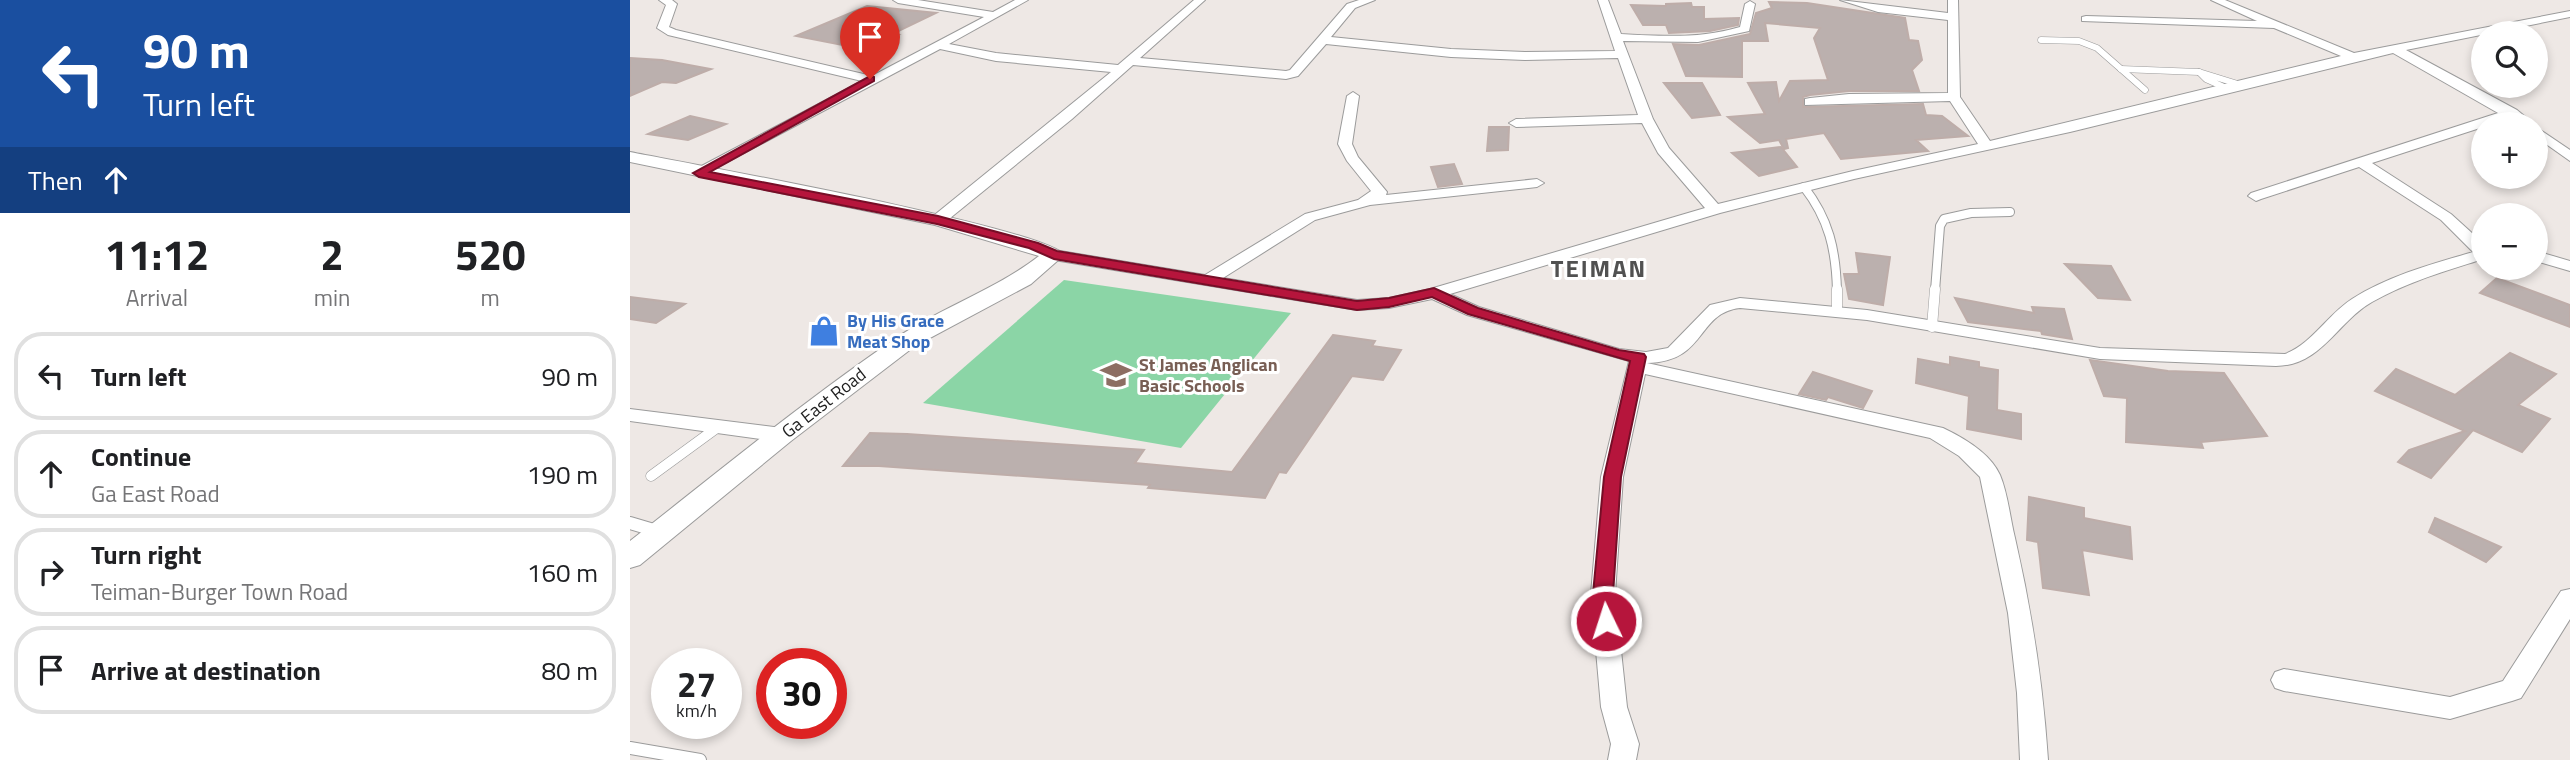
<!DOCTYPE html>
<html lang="en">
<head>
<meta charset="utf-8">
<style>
	body { margin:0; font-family:"Titillium Web",sans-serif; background:#f2f2f2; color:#202124; height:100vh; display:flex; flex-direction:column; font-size:26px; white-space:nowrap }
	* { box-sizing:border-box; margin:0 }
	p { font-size:23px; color:#757577 }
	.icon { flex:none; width:38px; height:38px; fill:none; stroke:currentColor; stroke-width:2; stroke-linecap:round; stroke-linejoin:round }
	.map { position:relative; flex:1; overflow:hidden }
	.details { display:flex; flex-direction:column; background:#fff; width:630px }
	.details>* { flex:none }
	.guide { background:#1a4fa0; color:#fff; overflow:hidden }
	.fabs { position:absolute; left:1841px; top:21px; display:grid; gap:14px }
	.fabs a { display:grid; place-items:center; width:77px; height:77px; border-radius:50%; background:#fff; box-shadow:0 4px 10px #0003; font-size:35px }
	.speed { position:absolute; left:21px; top:648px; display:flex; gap:14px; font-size:35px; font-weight:700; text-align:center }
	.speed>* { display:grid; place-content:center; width:91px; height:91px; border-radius:50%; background:#fff; box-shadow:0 4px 10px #0003; line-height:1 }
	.speed small { font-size:18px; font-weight:400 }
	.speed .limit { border:10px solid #d22; background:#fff; color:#111 }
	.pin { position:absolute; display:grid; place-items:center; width:60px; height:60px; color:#fff; margin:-72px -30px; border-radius:50% 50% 50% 0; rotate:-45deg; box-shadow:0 0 7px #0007 }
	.pin .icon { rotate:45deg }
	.me { position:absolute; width:77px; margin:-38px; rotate:356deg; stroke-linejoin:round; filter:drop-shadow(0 0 5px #0008) }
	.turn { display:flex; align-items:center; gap:24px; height:147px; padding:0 28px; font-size:32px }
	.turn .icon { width:91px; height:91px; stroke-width:2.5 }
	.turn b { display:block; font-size:49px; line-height:60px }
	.then { display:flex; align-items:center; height:66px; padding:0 28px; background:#0003; gap:14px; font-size:26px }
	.eta { display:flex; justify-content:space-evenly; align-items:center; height:119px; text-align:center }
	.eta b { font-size:42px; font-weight:700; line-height:49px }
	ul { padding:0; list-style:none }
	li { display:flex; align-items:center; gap:21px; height:88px; margin:0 14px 10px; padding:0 14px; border:4px solid #e0e0e0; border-radius:28px }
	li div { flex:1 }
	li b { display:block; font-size:26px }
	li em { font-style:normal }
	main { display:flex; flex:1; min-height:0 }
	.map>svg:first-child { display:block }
	.pitch { fill:#8bd5a6 }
	.building { fill:#bbb0ae; stroke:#beada9; stroke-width:2 }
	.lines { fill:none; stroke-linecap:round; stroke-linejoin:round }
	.service-far3-casing { stroke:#9b9b9b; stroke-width:7 }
	.service-far2-casing { stroke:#9b9b9b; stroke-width:10 }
	.service-far1-casing { stroke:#9b9b9b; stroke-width:11 }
	.service-casing { stroke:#9b9b9b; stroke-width:14 }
	.minor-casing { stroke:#9b9b9b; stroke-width:2 }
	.tertiary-casing { stroke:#9b9b9b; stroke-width:2 }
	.service-far3 { stroke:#fff; stroke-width:6 }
	.service-far2 { stroke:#fff; stroke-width:8 }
	.service-far1 { stroke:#fff; stroke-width:10 }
	.service { stroke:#fff; stroke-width:12 }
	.minor { fill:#fff; fill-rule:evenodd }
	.tertiary { fill:#fff; fill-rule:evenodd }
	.route { fill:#b6153c; stroke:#760e27; stroke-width:2 }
	.labels { text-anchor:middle; stroke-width:6; stroke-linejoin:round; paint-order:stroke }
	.shop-label { font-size:18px; font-weight:bold; fill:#366cbe; stroke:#fff; text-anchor:start }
	.education-label { font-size:18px; font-weight:bold; fill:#785e54; stroke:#fff; text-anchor:start }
	.street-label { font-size:18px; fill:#1e1e1e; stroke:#fff }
	.district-label { font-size:24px; font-weight:bold; letter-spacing:2px; fill:#515151; stroke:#fff }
</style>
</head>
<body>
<main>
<section class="details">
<div class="guide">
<div class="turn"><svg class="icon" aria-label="left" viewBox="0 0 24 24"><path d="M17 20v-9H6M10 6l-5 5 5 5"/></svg><div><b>90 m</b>Turn left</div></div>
<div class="then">Then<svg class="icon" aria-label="ahead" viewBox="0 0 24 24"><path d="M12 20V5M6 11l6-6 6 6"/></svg></div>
</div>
<div class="eta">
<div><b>11:12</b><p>Arrival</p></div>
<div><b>2</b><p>min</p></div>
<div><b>520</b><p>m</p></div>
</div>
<ul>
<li><svg class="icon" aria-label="left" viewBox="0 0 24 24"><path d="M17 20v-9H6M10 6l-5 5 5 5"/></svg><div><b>Turn left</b></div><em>90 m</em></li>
<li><svg class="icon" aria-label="ahead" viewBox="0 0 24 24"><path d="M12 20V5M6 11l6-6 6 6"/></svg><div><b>Continue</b><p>Ga East Road</p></div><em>190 m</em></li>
<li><svg class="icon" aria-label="right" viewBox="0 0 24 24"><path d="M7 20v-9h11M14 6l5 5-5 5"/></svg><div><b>Turn right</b><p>Teiman-Burger Town Road</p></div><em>160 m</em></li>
<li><svg class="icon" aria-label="arrive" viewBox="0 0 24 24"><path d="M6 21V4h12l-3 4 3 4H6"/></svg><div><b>Arrive at destination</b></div><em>80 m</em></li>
</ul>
</section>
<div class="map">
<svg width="1940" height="760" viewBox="0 0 1940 760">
	<rect width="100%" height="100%" fill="#eee8e5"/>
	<!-- pitch -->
	<polygon class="pitch" points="434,280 661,313 551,448 293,403"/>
	<!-- building -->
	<g class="building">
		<polygon points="1139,2 1177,3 1275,18 1279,40 1288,41 1292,60 1282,70 1289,91 1219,91 1180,95 1173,97 1173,107 1293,104 1296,115 1312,116 1338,136 1286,140 1298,151 1211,159 1194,133 1156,139 1158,148 1154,149 1149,140 1130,143 1098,117 1135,114 1118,83 1146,82 1149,101 1160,81 1198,80 1184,38 1190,28 1135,23 1138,41 1112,41 1112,77 1056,76 1043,44 1069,45 1120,34 1126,13 1142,8"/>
		<polygon points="1061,3 1062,7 1074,7 1074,19 1109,18 1108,25 1080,31 1039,33 1036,25 1013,25 1001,5 1036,6 1036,4"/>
		<polygon points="237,6 306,13 262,34 268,35 233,49 166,36"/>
		<polygon points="0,58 32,60 81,69 46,83 32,82 0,96"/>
		<polygon points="1034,83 1072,83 1090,115 1062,118"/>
		<polygon points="60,116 96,124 58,140 18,134"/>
		<polygon points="859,127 879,127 878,150 857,151"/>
		<polygon points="1151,147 1167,167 1129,176 1102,153"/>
		<polygon points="824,164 832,184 808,187 801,167"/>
		<polygon points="1226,253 1260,257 1253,305 1219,299 1214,274 1229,274"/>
		<polygon points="1435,264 1481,266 1500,300 1468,298"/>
		<polygon points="1867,278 1940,305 1940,327 1850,293"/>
		<polygon points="0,297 55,304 26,323 0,319"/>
		<polygon points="1325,298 1404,313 1402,307 1434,309 1442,339 1412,334 1411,331 1338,322"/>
		<polygon points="703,335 745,341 742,346 771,350 753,380 722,376 656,473 649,472 635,498 518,488 520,485 249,466 213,466 240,433 277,434 514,450 505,463 602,472"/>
		<polygon points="1880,353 1926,374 1888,405 1920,419 1892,452 1843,430 1801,478 1768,462 1779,450 1835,431 1745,391 1766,369 1825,395"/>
		<polygon points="1320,357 1349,362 1349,367 1368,370 1367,410 1391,414 1391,439 1337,429 1339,396 1286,383 1288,359 1320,365"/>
		<polygon points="1460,360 1538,371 1594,373 1637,436 1571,442 1573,448 1496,442 1497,398 1474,396"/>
		<polygon points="1183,372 1242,391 1233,408 1198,397 1196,400 1169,394"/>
		<polygon points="1399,497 1454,508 1454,518 1500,527 1502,559 1452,550 1459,595 1413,588 1408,542 1397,540"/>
		<polygon points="1805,518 1871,547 1856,562 1799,532"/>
	</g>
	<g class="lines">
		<!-- service-far3 casing -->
		<g class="service-far3-casing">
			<g id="service-far3">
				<polyline points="1411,40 1449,41 1467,48 1515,90"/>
				<polyline points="1491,69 1569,72"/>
				<polyline points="1596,88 1576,79 1569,72 1611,85"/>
			</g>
		</g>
		<!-- service-far2 casing -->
		<g class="service-far2-casing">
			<g id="service-far2">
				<path d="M1174,187C1199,219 1206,250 1207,291"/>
				<polyline points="1305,291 1310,226 1314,219 1341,213 1380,212"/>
			</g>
		</g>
		<!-- service-far1 casing -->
		<g class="service-far1-casing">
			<g id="service-far1">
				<polyline points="1207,289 1207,311"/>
				<polyline points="1302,327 1305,289"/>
				<polyline points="21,476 88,427"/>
			</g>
		</g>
		<!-- service casing -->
		<g class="service-casing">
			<g id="service">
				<polyline points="0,523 27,531"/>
				<polyline points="0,748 70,760"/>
			</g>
		</g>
		<!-- minor casing -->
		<g class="minor-casing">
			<g id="minor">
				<path d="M29,0H42L47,4L39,27L46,30L242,76L354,17L268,3L263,0H288L363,12L385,0H398L319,44L366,53L488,65L564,0H575L510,58L656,71L660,70L717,4L729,0H745L725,8L701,37L821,49L895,52L985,51L968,0H978L991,34C1031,36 1071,39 1110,27L1115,4L1120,1L1125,4L1119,31L1068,42L993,41L1023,119L1039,148L1088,204L1223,171L1348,144L1320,101L1175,105V99L1180,98L1219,94L1318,93V20L1248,12L1210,0L1318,13V0H1328L1330,97L1360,141L1711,56L1644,28L1452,21V17L1456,16L1627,21L1581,0H1595L1724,53L1940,11V17L1776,50L1887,110L1904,124H1888L1878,119L1853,124V127L1742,163L1821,214L1853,243V259C1816,271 1777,282 1742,302C1708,321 1691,366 1646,366L1470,359L1237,320L1110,308C1066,313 1077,362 1017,363L1313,428C1334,438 1360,453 1370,475C1378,494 1380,518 1385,538C1402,612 1413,684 1418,760H1390L1387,693L1378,613L1350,477L1329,456L1300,438L1015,374L993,477L985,594L997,707L1009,744L1006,760H978L981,744L971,707L961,594L971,477L999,361L837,315L802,299L759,308L727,310L424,260L416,255L424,250L575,275L675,214L728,200L741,191L717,161L708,144L717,96L723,92L729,96L722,144L728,157L757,192L756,195L907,179L914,183L907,187L740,205L685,220L593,278L727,300L759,298L800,289L1075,208L1028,153L1012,123L886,127L879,123L886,119L1008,115L988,58L895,60L821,57L696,44L668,76L656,79L503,65L442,119L314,223H302L300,220L302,217L481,72L366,61L310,49L69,177L62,173L64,170L232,81L38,35L27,28L36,5ZM1763,53L1868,113L1621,193L1618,196L1626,201L1631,199L1729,167L1811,220L1843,252C1802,264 1758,276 1722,299C1697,315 1683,343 1655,354L1470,348L1237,310L1110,298L1080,305L1038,348L1016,352L989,349L849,307L820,294L1090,213L1224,179L1440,132Z"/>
				<polygon points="1906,127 1940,150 1940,161 1906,137"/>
				<polygon points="1906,251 1940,261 1940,271 1906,261"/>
				<polygon points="0,409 152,428 159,430 162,435 159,440 152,442 0,421"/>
				<polygon points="1940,589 1940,619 1891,698 1882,701 1820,719 1654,691 1645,688 1641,680 1645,672 1654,669 1820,697 1873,681 1931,591"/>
			</g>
		</g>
		<!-- tertiary casing -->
		<g class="tertiary-casing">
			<path id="tertiary" d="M0,152C56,163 416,228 434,255L401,284L285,346L161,441L10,565L0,568V541C88,472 174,401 266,338C312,307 365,290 409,256L305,225L0,162Z"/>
		</g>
		<!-- service-far3 -->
		<use href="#service-far3" class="service-far3"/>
		<!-- service-far2 -->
		<use href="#service-far2" class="service-far2"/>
		<!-- service-far1 -->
		<use href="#service-far1" class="service-far1"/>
		<!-- service -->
		<use href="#service" class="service"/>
		<!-- minor -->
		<use href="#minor" class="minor"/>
		<!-- tertiary -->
		<use href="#tertiary" class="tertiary"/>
	</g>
	<!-- route -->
	<polygon class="route" points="240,76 244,77 244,81 80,172 308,216 408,243 427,251 727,301 759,298 804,288 848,308 989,350 1014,354 1016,357 991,477 983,594 986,621 983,627 976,629 969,627 963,594 974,477 1000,361 838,314 802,297 759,307 727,310 424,259 399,248 307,224 69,177 63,173"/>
	<!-- icons -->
	<defs>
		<g id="shop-bare" transform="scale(2.415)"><path d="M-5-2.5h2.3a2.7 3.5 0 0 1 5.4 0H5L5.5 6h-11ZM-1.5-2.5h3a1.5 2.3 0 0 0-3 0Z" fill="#3f7fe0" stroke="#fff" stroke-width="2.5" paint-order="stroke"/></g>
		<g id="school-bare" transform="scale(2.415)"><path d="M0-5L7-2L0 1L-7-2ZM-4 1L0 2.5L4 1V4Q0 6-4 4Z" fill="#8d6e63" stroke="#fff" stroke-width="2.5" paint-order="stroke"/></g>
	</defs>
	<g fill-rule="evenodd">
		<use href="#shop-bare" x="194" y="331"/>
		<use href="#school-bare" x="486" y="375"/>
	</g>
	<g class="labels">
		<!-- shop labels -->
		<g class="shop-label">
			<text x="217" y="327">By His Grace<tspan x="217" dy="21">Meat Shop</tspan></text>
		</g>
		<!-- education labels -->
		<g class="education-label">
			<text x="509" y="371">St James Anglican<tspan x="509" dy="21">Basic Schools</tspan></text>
		</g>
		<!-- street labels -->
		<g class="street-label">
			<text transform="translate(194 403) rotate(-38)" y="6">Ga East Road</text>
		</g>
		<!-- district labels -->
		<g class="district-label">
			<text x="969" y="277">TEIMAN</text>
		</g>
	</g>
</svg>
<div class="fabs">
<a><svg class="icon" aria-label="search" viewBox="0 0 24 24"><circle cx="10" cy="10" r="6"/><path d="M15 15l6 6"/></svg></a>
<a>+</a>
<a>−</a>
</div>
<div class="speed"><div>27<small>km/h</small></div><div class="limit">30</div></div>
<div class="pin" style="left:240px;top:79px;background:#d93025"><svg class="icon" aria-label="arrive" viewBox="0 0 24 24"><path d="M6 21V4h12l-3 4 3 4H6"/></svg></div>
<svg class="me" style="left:976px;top:621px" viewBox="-20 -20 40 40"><circle r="17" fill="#b6153c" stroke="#fff" stroke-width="3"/><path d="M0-11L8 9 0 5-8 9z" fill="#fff"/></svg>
</div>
</main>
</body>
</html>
